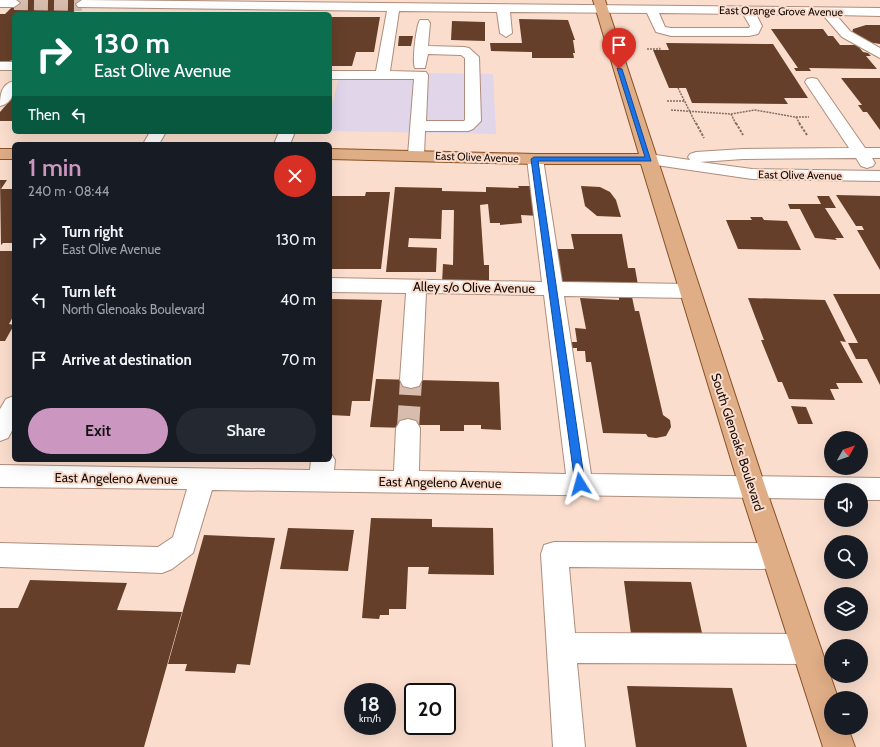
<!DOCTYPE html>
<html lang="en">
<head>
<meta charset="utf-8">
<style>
	body { margin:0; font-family:Cabin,sans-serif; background:#242831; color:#f1f3f6; height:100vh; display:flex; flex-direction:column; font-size:15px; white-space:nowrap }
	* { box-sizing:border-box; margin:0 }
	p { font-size:13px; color:#9ea1a6 }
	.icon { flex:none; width:22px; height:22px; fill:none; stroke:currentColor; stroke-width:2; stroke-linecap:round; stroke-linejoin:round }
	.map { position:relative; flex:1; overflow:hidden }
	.panel { position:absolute; left:12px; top:142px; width:320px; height:320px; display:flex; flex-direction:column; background:#171b24; border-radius:6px; box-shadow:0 4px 16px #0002 }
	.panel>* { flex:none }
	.banner { position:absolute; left:12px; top:12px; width:320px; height:122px; border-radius:6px; box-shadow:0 4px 16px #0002; background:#0b6e4f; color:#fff; overflow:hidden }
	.needle { width:26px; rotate:50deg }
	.tools { position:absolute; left:824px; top:431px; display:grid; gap:8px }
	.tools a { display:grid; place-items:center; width:44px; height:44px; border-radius:50%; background:#171b24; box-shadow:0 4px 16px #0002; font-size:20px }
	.speed { position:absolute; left:344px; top:683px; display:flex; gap:8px; font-size:20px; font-weight:700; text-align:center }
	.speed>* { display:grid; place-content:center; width:52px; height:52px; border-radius:50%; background:#171b24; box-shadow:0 4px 16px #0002; line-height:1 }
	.speed small { font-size:10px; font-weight:400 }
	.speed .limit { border:2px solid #111; border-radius:6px; background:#fff; color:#111 }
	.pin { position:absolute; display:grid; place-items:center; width:34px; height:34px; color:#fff; margin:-41px -17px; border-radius:50% 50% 50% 0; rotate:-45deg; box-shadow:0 0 4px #0007 }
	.pin .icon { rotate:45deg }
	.me { position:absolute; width:44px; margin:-22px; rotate:352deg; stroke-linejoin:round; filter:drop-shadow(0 0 3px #0008) }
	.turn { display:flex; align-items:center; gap:14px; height:84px; padding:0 16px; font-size:18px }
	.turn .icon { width:52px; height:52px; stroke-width:2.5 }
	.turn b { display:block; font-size:28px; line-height:34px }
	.then { display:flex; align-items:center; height:38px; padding:0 16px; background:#0003; gap:8px; font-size:15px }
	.round { display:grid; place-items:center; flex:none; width:42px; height:42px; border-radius:21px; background:#242831 }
	.summary { display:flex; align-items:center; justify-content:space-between; height:68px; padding:0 16px }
	h1 { font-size:24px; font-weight:600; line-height:30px; color:#cb96c0 }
	.cta { display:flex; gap:8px; margin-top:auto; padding:8px 16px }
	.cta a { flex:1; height:46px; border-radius:24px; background:#cb96c0; color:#111; font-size:16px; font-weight:600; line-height:46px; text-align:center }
	.cta a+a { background:#242831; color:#f1f3f6 }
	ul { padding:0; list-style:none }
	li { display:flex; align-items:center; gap:12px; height:60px; padding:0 16px }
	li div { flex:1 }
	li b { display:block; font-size:15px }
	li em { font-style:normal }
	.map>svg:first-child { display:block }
	.commercial { fill:#e0d5e9 }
	.building { fill:#653f29 }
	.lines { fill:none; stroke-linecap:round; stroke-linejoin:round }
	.minor-tunnel-far1 { stroke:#d8bdaf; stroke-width:14; stroke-dasharray:14 6; stroke-linecap:butt }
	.minor-tunnel { stroke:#d8bdaf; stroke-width:22; stroke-dasharray:22 11; stroke-linecap:butt }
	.minor-casing { stroke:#ae8d7b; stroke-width:2 }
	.major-casing { stroke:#8b5124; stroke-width:2 }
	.path-far1 { stroke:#836f65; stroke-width:1.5; stroke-dasharray:2 1; stroke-linecap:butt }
	.path { stroke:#836f65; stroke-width:2; stroke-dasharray:2.5 1.5; stroke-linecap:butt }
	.minor { fill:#fff; fill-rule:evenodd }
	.major { fill:#dfad86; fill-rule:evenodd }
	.route { fill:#1a73e8; stroke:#114b97 }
	.labels { text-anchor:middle; stroke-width:4; stroke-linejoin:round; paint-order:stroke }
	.far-street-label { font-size:11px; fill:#160a05; stroke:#faddcd }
	.street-label { font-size:13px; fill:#160a05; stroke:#faddcd }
</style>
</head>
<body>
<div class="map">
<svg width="880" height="747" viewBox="0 0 880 747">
	<rect width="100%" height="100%" fill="#faddcd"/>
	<!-- commercial -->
	<polygon class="commercial" points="340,72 493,74 496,134 330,131 330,114"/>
	<!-- building -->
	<g class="building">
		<polygon points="19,0 84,0 72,14 14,14 14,60 0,63 0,14 5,14"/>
		<polygon points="330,17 380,17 374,52 356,52 352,66 330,66"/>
		<polygon points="519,19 568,20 575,40 573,40 575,53 573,53 574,58 532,58 532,52 491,51 490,43 522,43"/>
		<polygon points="452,21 485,22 485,41 451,40"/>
		<polygon points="866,25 880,25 880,44 867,42 852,33 853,29"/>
		<polygon points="771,29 823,29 828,36 833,36 840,45 857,45 863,52 868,53 871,56 866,56 877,69 809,68 811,71 796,71 794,68 798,68"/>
		<polygon points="399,36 413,36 411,46 398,46"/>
		<polygon points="666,43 773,44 808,98 784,98 788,104 692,103 686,88 669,88 653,50 669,50"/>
		<polygon points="841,78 880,78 880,130 867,112 863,112 858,105 862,105"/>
		<polygon points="14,96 14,121 0,121 0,112"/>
		<polygon points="0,180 7,180 1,189 14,189 14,243 3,243 1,245"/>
		<polygon points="518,186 536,186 540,216 521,215 522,223 500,225 500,223 490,223 488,204 480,205 484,265 489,265 489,284 442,283 443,264 453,265 454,210 442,210 441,239 409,238 408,247 437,248 436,272 386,272 395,187 442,188 442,191 486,192 486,187 519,188"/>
		<polygon points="581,186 600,187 610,192 616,200 621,217 597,216 585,206"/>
		<polygon points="366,192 390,192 381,269 330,269 330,196 365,196"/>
		<polygon points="836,195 880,196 880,270 857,230 864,230 862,226 856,226"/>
		<polygon points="817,196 829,196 836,208 825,208 844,238 835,238 837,240 815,238 800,209 790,209 788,204 821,204"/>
		<polygon points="750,217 762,217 764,220 787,221 801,250 738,249 726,220 752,220"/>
		<polygon points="571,234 622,234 628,268 635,268 638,285 558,283 554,249 574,249"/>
		<polygon points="0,251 14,251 14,315 9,324 14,325 5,341 0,341"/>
		<polygon points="833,294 880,294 880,385 867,359 856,359 848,343 858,343"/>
		<polygon points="619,297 632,297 635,311 639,311 663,415 670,420 671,427 666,436 656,438 648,437 646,434 603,433 591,362 586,362 585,351 577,351 577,348 571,348 570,342 577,342 575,328 586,329 580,298 619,300"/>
		<polygon points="748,298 825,300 846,342 840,341 863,383 836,383 839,389 830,389 835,400 789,399 782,382 778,382 761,340 764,340"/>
		<polygon points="330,299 382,300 370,401 352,401 350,416 330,415"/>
		<polygon points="376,379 499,382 501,430 481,429 481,425 464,425 464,431 440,431 440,425 415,425 408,428 370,427"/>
		<polygon points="791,406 806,407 813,424 798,424"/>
		<polygon points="371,518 432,519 432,527 493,528 494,575 428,574 429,567 408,567 406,609 389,609 389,615 380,615 379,619 362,618"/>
		<polygon points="288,528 354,530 348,571 280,569"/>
		<polygon points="204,535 275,538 250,665 237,664 235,673 185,671 187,664 168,664"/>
		<polygon points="30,580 127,583 117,610 182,612 144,747 0,747 0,608 18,608"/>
		<polygon points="624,581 691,582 702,633 701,635 631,634"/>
		<polygon points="627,686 732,688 747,747 636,747"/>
	</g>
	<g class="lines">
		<!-- minor-tunnel-far1 -->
		<polyline class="minor-tunnel-far1" points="14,3 82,4"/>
		<!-- minor-tunnel -->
		<polyline class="minor-tunnel" points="408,428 411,380"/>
		<!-- minor casing -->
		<g class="minor-casing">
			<g id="minor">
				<polygon points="0,0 16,0 20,3 14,7 0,7"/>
				<path d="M82,0L880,8V16L836,15L850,31L880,48V58L842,37L823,15L756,14L762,26L758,34L749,36H671L656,32L647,13L510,12L512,33L506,37L500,33L497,12L399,11L390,71L426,72L428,75L426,121H464L465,120V58L461,55L428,54L425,68H415C412,63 416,26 420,20H428L430,23L428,46L464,47L469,48L479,57L481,121L473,129L468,131H425L424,155L422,158L416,160L410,158L408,155L414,79H330V71H376L387,11L78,7L76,4ZM659,13L743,14L750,26L749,28H671L665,27Z"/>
				<rect x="0" y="62" width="14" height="8"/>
				<polygon points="812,78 817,79 865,148 880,148 880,158 872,158 875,163 873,166 867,168 861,166 856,158 743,159 700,162 752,169 880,171 880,181 752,179 649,164 643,162 641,159 643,156 649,154 690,160 688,157 690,154 696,152 743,149 849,148 805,82 807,79"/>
				<path d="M14,81C14,92 13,103 0,106C0,95 1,84 14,81Z"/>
				<polygon points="150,132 166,132 159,144 143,144"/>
				<polygon points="279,132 295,132 290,144 274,144"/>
				<polygon points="535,154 541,156 543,159 562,282 690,284 697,286 700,291 697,296 690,298 564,296 591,474 880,478 880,500 861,500 861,490 831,490 831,499 212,490 193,553 172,569 162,573 0,567 0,543 158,547 173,537 187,489 0,487 0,465 310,470 311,460 330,460 330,452 335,460 334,470 394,471 396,428 400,421 408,419 416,421 420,428 419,471 566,474 544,295 426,293 422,380 419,386 411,388 403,386 400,380 406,293 330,292 330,278 542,282 527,159 529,156"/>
				<polygon points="14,396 14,427 8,438 0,441 0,409 6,399"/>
				<polygon points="554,542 775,543 785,547 788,556 785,565 775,569 569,567 575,633 806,634 816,639 821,649 816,659 806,664 577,663 585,747 553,747 541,554 544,545"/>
			</g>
		</g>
		<!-- major casing -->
		<g class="major-casing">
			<g id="major">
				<polygon points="593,0 605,0 765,486 838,698 831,698 831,728 848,728 855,747 823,747 739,486 641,164 535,164 330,159 330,149 535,154 639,154"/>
				<rect x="0" y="149" width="14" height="10"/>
			</g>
		</g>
		<!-- path-far1 -->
		<g class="path-far1">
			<polyline points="647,49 660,49 659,47"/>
			<polyline points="678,88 696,124"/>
			<polyline points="667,101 684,101"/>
			<polyline points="671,110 731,114 755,110 795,117 809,117"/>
			<polyline points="731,114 736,124"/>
			<polyline points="796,117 800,124"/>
		</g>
		<!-- path -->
		<g class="path">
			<polyline points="696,123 704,138"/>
			<polyline points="736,123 743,135"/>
			<polyline points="799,123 807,135"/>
		</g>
		<!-- minor -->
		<use href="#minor" class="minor"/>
		<!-- major -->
		<use href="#major" class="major"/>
	</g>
	<!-- route -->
	<polygon class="route" points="617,68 622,69 651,161 538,161 585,484 580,488 575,484 531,159 534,157 645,157"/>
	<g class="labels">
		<!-- far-street labels -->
		<g class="far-street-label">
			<text transform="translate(781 11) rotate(1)" y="4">East Orange Grove Avenue</text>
			<text transform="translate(477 157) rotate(2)" y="4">East Olive Avenue</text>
			<text transform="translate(800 175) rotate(1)" y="4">East Olive Avenue</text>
		</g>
		<!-- street labels -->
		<g class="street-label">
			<text transform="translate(474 287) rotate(1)" y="5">Alley s/o Olive Avenue</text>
			<text transform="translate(738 442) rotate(72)" y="5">South Glenoaks Boulevard</text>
			<text transform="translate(116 478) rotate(1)" y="5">East Angeleno Avenue</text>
			<text transform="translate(440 482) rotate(1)" y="5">East Angeleno Avenue</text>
		</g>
	</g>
</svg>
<div class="tools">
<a><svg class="needle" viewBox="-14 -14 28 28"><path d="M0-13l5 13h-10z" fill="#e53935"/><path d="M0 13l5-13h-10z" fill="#9ea1a6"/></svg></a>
<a><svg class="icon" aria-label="sound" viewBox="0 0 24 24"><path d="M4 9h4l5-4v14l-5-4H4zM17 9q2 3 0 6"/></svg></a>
<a><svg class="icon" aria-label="search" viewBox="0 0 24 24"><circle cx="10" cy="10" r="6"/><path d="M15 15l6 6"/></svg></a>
<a><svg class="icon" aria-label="layers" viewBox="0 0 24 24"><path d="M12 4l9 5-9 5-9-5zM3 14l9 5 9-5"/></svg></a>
<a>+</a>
<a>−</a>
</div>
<div class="speed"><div>18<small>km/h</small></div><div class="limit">20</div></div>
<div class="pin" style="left:619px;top:69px;background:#d93025"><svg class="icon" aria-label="arrive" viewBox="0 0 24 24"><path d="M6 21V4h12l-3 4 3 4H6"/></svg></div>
<svg class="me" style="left:580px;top:484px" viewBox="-20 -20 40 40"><path d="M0-17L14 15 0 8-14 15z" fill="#1a73e8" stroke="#fff" stroke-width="4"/></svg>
<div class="banner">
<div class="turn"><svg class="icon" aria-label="right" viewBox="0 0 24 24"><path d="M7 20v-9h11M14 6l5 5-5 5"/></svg><div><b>130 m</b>East Olive Avenue</div></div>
<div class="then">Then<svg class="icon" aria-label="left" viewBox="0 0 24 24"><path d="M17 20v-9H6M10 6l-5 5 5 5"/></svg></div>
</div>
<section class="panel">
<div class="summary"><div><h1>1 min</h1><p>240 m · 08:44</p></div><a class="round" style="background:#d93025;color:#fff"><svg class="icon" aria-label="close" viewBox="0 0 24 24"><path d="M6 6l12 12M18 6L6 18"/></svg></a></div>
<ul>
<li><svg class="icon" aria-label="right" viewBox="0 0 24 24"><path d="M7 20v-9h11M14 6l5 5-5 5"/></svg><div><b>Turn right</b><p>East Olive Avenue</p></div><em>130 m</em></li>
<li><svg class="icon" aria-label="left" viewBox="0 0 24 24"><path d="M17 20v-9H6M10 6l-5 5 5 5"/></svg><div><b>Turn left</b><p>North Glenoaks Boulevard</p></div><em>40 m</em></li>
<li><svg class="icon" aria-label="arrive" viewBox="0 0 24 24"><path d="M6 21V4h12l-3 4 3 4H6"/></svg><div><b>Arrive at destination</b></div><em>70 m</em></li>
</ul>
<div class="cta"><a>Exit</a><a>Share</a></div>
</section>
</div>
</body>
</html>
